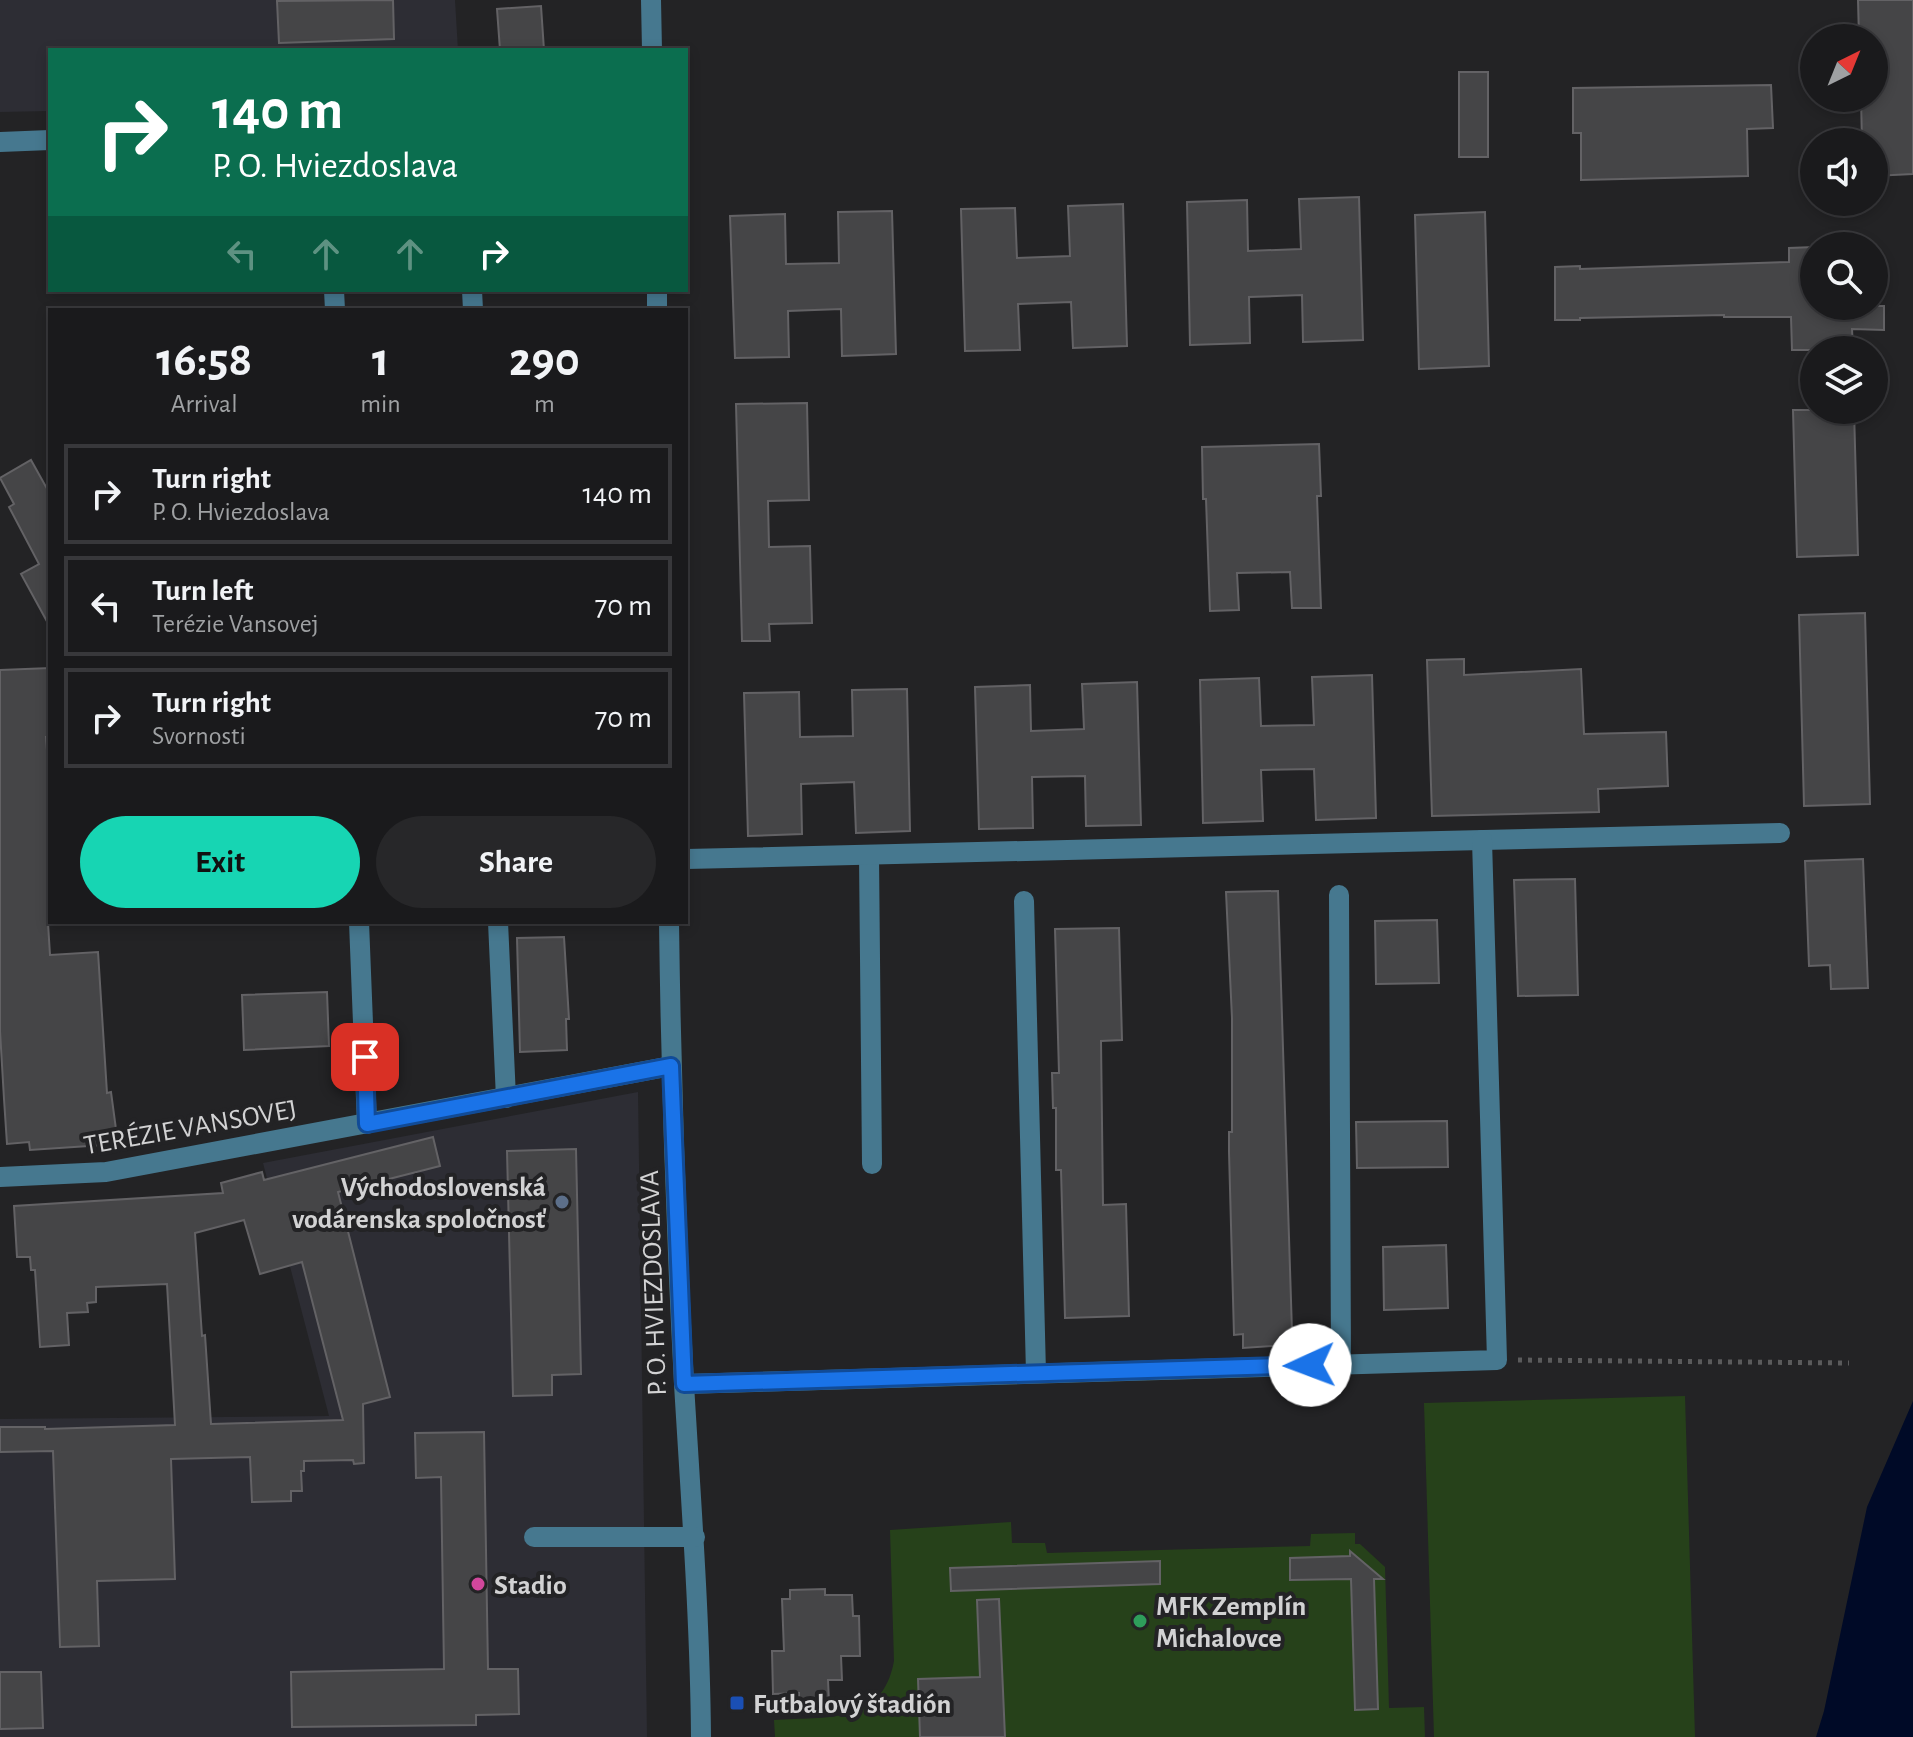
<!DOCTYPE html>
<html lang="en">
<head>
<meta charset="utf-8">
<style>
	body { margin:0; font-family:"Alegreya Sans",sans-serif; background:#272729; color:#f1f3f6; height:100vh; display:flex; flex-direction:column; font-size:30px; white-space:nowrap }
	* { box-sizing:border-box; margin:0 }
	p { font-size:26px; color:#9fa1a3 }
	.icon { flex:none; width:44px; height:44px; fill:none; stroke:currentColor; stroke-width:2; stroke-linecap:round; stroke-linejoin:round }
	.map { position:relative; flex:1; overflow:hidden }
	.details { position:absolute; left:48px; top:308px; width:640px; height:616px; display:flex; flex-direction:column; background:#1a1a1c; border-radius:0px; box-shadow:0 4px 12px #0003,0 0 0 2px #38383b }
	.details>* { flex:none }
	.banner { position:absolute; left:48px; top:48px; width:640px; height:244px; border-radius:0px; box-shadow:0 4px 12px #0003,0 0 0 2px #38383b; background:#0b6e4f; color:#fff; overflow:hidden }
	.needle { width:52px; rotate:43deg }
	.controls { position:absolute; left:1800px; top:24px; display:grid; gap:16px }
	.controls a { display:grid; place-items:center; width:88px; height:88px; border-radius:50%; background:#1a1a1c; box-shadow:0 4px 12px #0003,0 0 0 2px #38383b; font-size:40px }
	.pin { position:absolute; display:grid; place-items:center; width:68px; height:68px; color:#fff; margin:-34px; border-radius:16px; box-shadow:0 4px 12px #0006 }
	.me { position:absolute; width:88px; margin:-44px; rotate:268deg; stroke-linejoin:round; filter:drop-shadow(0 0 6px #0008) }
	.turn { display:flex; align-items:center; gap:28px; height:168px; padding:0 32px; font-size:36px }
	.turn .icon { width:104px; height:104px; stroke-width:2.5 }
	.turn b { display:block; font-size:56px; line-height:68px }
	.lanes { display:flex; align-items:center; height:76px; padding:0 32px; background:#0003; justify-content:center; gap:40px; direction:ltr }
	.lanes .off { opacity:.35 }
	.eta { display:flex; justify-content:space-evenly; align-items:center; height:136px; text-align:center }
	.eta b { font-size:48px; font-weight:700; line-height:56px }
	.button { display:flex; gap:16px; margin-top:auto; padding:16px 32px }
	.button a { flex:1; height:92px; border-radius:48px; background:#17d5b3; color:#111; font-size:32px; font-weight:700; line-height:92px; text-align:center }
	.button a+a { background:#272729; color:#f1f3f6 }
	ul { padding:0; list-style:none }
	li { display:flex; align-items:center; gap:24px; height:100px; margin:0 16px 12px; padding:0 16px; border:4px solid #38383b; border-radius:0px }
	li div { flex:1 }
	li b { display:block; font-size:30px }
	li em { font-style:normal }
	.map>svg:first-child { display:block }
	.built { fill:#2d2d34 }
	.green { fill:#26411a }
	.water { fill:#000a27 }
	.building { fill:#454547; stroke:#636265; stroke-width:2; fill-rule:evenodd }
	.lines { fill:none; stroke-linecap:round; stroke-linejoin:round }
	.path { stroke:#5b5b5c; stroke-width:5; stroke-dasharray:4 6; stroke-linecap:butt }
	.minor { stroke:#46788f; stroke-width:20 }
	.route-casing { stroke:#114b97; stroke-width:20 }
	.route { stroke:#1a73e8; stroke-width:14 }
	.service-dot { fill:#5c6f8a; stroke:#232325; stroke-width:3 }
	.hotel-dot { fill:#d1479c; stroke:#232325; stroke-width:3 }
	.leisure-dot { fill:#2e9e5b; stroke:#232325; stroke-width:3 }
	.transit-dot { fill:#1a4fb4; stroke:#232325; stroke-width:3 }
	.labels { text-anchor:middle; stroke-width:8; stroke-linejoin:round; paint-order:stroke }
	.street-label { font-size:28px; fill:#d2d2d3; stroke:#232325 }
	.poi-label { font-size:28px; font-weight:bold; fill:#d2d2d3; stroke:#232325; text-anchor:start }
</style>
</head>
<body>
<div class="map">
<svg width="1913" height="1737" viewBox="0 0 1913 1737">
	<rect width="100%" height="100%" fill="#232325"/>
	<!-- built -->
	<g class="built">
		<polygon points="0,0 455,0 458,50 50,50 50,111 0,112"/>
		<polygon points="638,1092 647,1737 0,1737 0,1419 329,1416 263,1163"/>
	</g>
	<!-- green -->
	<g class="green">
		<polygon points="1685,1396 1695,1737 1434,1737 1424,1403"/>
		<path d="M1011,1522L1012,1543H1045L1047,1553L1310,1546L1311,1534L1355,1533V1544H1360L1385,1567L1389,1708L1424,1707L1425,1737H775L774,1720C827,1716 882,1726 894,1661L890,1530Z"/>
	</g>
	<!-- water -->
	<polygon class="water" points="1913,1401 1913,1737 1816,1737 1824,1711 1867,1507"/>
	<!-- building -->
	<g class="building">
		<polygon points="393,0 394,39 279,43 277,1"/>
		<polygon points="1858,0 1913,0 1913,174 1874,176 1874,142 1862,142 1861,98 1874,98 1874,38 1859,38"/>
		<polygon points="541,6 544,50 500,50 497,9"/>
		<rect x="1459" y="72" width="29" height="85"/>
		<polygon points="1771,85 1773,128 1747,129 1748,176 1581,180 1581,133 1573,133 1573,88"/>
		<polygon points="1359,197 1363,340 1303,342 1302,295 1249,297 1250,343 1190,345 1187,202 1247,200 1248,251 1301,249 1299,199"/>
		<polygon points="1123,204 1127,346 1073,348 1071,302 1018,304 1020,350 965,351 961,209 1015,208 1017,258 1070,256 1068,206"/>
		<polygon points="892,211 896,354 842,356 841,309 788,311 789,357 735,358 730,216 785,214 786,264 839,263 838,212"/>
		<polygon points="1485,212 1489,366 1419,369 1415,215"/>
		<polygon points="1814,247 1814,306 1884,306 1884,330 1852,329 1853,350 1792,350 1791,317 1724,317 1724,315 1580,318 1580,320 1555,320 1555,267 1580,266 1580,269 1789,262 1789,248"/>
		<polygon points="807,403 809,500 768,501 769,547 810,546 812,623 769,624 770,641 742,641 736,404"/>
		<polygon points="1793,410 1854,410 1858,555 1797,557"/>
		<polygon points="1319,444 1321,496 1317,496 1321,608 1292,608 1290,572 1237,573 1239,610 1210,611 1206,499 1203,499 1202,447"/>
		<polygon points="31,460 50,494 50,627 21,574 39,564 9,507 14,504 0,478"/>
		<polygon points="1865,613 1870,804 1804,806 1799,615"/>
		<polygon points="1464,659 1464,675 1581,669 1584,734 1666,732 1668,786 1598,789 1599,812 1432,816 1427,660"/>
		<polygon points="50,668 50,737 46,737 50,790 50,907 47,907 50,955 98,952 107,1093 111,1092 118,1144 30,1150 29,1142 7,1144 4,1099 0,1031 0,670"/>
		<polygon points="1372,675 1376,818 1316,820 1314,769 1261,770 1263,821 1203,823 1200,680 1259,678 1261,726 1314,725 1312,677"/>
		<polygon points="1137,682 1141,825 1086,826 1085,776 1032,777 1033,828 979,829 975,687 1030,685 1031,731 1084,729 1082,684"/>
		<polygon points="907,689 910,831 856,833 854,782 801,784 802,834 748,836 744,693 799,692 800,737 853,736 852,690"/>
		<polygon points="1863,859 1868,988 1831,989 1830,965 1809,966 1805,861"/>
		<polygon points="1575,879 1578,995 1518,996 1514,880"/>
		<polygon points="1278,891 1292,1332 1288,1332 1288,1345 1243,1348 1243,1334 1234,1335 1229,1152 1229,1132 1232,1132 1232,1018 1226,892"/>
		<polygon points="1437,920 1439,983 1376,984 1375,921"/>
		<polygon points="1119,928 1122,1040 1101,1041 1103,1205 1126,1204 1129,1316 1065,1318 1061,1170 1056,1170 1056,1108 1053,1108 1052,1073 1059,1073 1055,929"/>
		<polygon points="564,937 569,1019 566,1019 567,1050 520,1052 517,938"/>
		<polygon points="327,992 329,1046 244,1050 242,995"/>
		<polygon points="1447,1121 1448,1167 1357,1168 1356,1122"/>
		<path d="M433,1137L440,1166L338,1192L390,1397L363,1404L364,1463L354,1464L353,1460L304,1461V1471H301L302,1491H291V1501L252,1502L250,1457L171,1459L175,1579L97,1581L99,1646L60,1647L53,1451L0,1452V1427H45V1429L175,1425L167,1284L96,1287V1302L87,1303L88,1312L67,1313L69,1345L40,1347L35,1270H31L30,1257H17L14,1206L223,1193L221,1183L262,1172L264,1180ZM244,1220L260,1274L302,1262L343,1420L211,1424L205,1335L202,1336L195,1233Z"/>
		<polygon points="576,1149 581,1374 552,1375 552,1395 513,1396 507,1151"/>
		<polygon points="1446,1245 1448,1308 1384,1310 1383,1247"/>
		<polygon points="484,1432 488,1669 518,1669 519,1714 476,1715 476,1725 292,1727 291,1672 444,1669 441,1477 416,1478 415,1433"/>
		<polygon points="1350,1551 1383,1579 1374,1579 1378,1709 1355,1710 1351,1579 1290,1580 1290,1558 1350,1556"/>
		<polygon points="1160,1561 1160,1584 951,1591 950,1568"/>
		<polygon points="825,1589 825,1595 852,1595 853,1616 859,1616 860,1656 841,1656 842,1680 828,1680 829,1702 799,1702 799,1693 773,1694 772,1651 784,1651 782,1599 790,1599 790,1590"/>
		<polygon points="999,1599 1005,1737 920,1737 918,1679 980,1677 977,1600"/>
		<polygon points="0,1672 41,1672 43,1728 0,1729"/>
	</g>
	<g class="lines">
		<!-- path -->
		<polyline class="path" points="1518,1360 1849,1363"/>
		<!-- minor -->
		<g class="minor">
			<polyline points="651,0 652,50"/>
			<polyline points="0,142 50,140"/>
			<polyline points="334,290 335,310"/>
			<polyline points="472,290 473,310"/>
			<polyline points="657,290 657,310"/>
			<polyline points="869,855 872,1164"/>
			<polyline points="686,859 1780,833"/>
			<polyline points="1339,895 1341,1365"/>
			<polyline points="1024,901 1036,1373"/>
			<polyline points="359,922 367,1124"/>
			<polyline points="498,922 506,1098"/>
			<path d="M669,922C671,1076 676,1230 684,1384C691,1502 700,1619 701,1737"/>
			<polyline points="0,1177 106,1172 671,1066"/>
			<polyline points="684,1384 1497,1360 1482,840"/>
			<polyline points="534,1537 695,1537"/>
		</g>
	</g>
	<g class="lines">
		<!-- route casing -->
		<g class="route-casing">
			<polyline id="route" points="365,1057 367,1124 671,1066 684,1384 1310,1365"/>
		</g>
		<!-- route -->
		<use href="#route" class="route"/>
	</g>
	<!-- markers -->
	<circle class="service-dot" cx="562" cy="1202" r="8"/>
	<circle class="hotel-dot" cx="478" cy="1584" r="8"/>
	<circle class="leisure-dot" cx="1140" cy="1621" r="8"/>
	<rect class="transit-dot" x="729" y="1695" width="16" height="16" rx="4"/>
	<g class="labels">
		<!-- street labels -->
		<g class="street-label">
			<text transform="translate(190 1126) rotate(-10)" y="10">TERÉZIE VANSOVEJ</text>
			<text transform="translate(652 1283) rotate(-92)" y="10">P. O. HVIEZDOSLAVA</text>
		</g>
		<!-- poi labels -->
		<g class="poi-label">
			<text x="546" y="1196" text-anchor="end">Východoslovenská<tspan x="546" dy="32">vodárenska spoločnosť</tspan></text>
			<text x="494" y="1594">Stadio</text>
			<text x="1156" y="1615">MFK Zemplín<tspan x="1156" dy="32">Michalovce</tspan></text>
			<text x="753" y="1713">Futbalový štadión</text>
		</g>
	</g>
</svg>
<div class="controls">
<a><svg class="needle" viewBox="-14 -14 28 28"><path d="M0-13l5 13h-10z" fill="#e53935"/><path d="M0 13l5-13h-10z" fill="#9fa1a3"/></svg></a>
<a><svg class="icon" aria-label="sound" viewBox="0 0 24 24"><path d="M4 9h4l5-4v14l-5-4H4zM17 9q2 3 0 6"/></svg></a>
<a><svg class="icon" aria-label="search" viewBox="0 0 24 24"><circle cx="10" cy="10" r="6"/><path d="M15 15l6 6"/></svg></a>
<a><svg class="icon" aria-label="layers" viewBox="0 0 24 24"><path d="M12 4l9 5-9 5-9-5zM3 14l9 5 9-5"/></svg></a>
</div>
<div class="pin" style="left:365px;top:1057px;background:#d93025"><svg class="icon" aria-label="arrive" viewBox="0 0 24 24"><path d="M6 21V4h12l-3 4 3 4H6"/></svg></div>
<svg class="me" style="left:1310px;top:1365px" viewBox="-20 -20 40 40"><circle r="19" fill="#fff"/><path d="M0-13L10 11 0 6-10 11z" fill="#1a73e8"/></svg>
<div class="banner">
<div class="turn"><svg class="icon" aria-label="right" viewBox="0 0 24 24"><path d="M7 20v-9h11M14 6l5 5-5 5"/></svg><div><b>140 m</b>P. O. Hviezdoslava</div></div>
<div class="lanes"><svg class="icon off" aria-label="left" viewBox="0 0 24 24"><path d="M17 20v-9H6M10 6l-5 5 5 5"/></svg><svg class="icon off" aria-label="ahead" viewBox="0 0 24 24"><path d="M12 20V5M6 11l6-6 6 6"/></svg><svg class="icon off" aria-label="ahead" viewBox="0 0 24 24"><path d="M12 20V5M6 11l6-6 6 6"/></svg><svg class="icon" aria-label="right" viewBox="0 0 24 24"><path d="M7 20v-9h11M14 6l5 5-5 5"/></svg></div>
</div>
<section class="details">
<div class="eta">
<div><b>16:58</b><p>Arrival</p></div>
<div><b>1</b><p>min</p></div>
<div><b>290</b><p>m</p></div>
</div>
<ul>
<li><svg class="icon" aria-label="right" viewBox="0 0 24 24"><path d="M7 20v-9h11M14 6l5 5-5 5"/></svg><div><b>Turn right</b><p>P. O. Hviezdoslava</p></div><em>140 m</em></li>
<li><svg class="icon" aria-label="left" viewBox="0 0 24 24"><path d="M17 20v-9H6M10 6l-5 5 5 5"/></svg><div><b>Turn left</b><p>Terézie Vansovej</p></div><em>70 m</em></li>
<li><svg class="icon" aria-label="right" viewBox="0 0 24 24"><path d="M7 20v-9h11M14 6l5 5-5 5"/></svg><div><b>Turn right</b><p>Svornosti</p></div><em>70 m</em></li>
</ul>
<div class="button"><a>Exit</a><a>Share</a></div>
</section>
</div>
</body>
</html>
